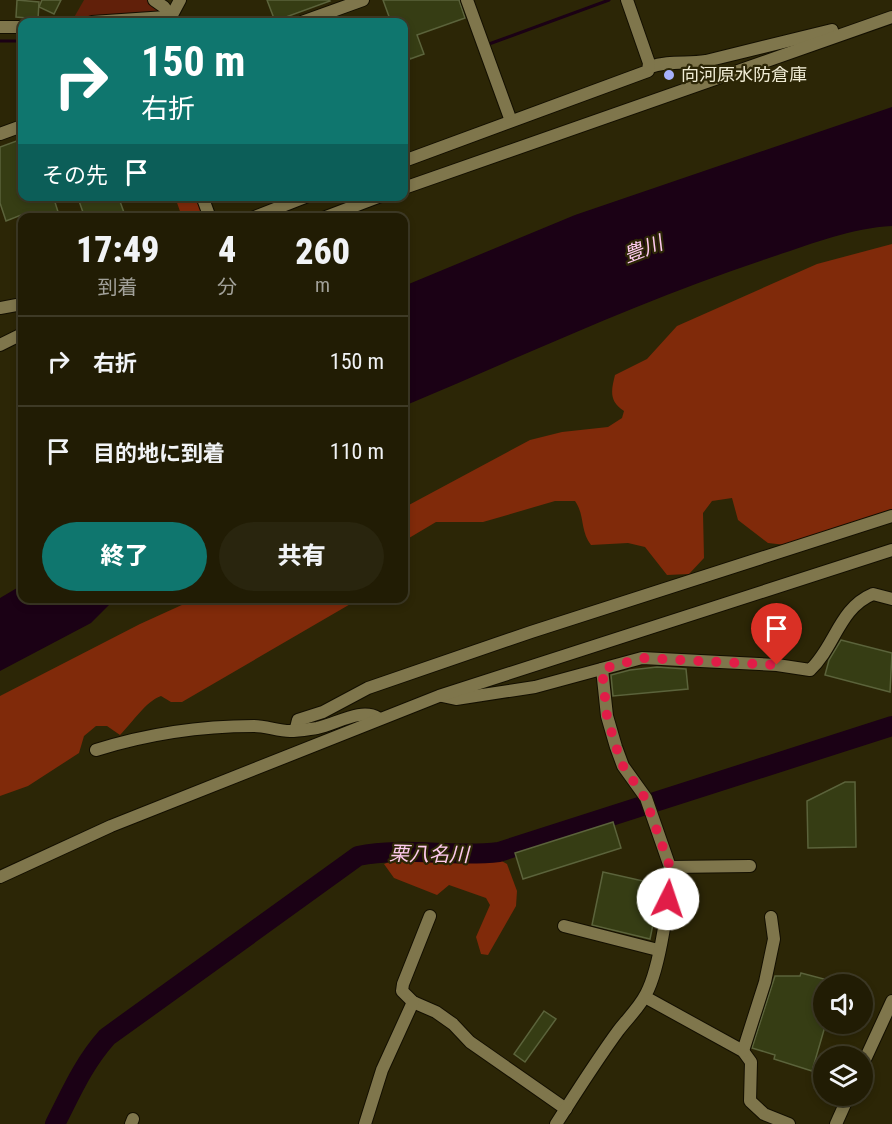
<!DOCTYPE html>
<html lang="ja">
<head>
<meta charset="utf-8">
<style>
	body { margin:0; font-family:"Roboto Condensed","Noto Sans JP",sans-serif; background:#29250e; color:#f1f3f6; height:100vh; display:flex; flex-direction:column; font-size:22px; white-space:nowrap }
	* { box-sizing:border-box; margin:0 }
	p { font-size:20px; color:#a2a19a }
	.icon { flex:none; width:33px; height:33px; fill:none; stroke:currentColor; stroke-width:2; stroke-linecap:round; stroke-linejoin:round }
	.map { position:relative; flex:1; overflow:hidden }
	.details { position:absolute; left:18px; top:213px; width:390px; height:390px; display:flex; flex-direction:column; background:#211c04; border-radius:12px; box-shadow:0 3px 9px #0003,0 0 0 2px #3e3a26 }
	.details>* { flex:none }
	.guide { position:absolute; left:18px; top:18px; width:390px; height:183px; border-radius:12px; box-shadow:0 3px 9px #0003,0 0 0 2px #3e3a26; background:#0f766e; color:#fff; overflow:hidden }
	.controls { position:absolute; left:813px; top:974px; display:grid; gap:12px }
	.controls a { display:grid; place-items:center; width:60px; height:60px; border-radius:50%; background:#211c04; box-shadow:0 3px 9px #0003,0 0 0 2px #3e3a26; font-size:30px }
	.pin { position:absolute; display:grid; place-items:center; width:51px; height:51px; color:#fff; margin:-62px -26px; border-radius:50% 50% 50% 0; rotate:-45deg; box-shadow:0 0 6px #0007 }
	.pin .icon { rotate:45deg }
	.me { position:absolute; width:66px; margin:-33px; rotate:4deg; stroke-linejoin:round; filter:drop-shadow(0 0 4px #0008) }
	.turn { display:flex; align-items:center; gap:21px; height:126px; padding:0 24px; font-size:27px }
	.turn .icon { width:78px; height:78px; stroke-width:2.5 }
	.turn b { display:block; font-size:42px; line-height:51px }
	.then { display:flex; align-items:center; height:57px; padding:0 24px; background:#0003; gap:12px; font-size:22px }
	.eta { display:flex; justify-content:space-evenly; align-items:center; height:102px; text-align:center }
	.eta b { font-size:36px; font-weight:800; line-height:42px }
	.primary-button { display:flex; gap:12px; margin-top:auto; padding:12px 24px }
	.primary-button a { flex:1; height:69px; border-radius:36px; background:#0f766e; color:#fff; font-size:24px; font-weight:800; line-height:69px; text-align:center }
	.primary-button a+a { background:#29250e; color:#f1f3f6 }
	ul { padding:0; list-style:none }
	li { display:flex; align-items:center; gap:18px; height:90px; padding:0 24px; border-top:2px solid #3e3a26 }
	li div { flex:1 }
	li b { display:block; font-size:22px }
	li em { font-style:normal }
	.map>svg:first-child { display:block }
	.green { fill:#61200a }
	.forest { fill:#802a0a }
	.water { fill:#1b0115 }
	.lines { fill:none; stroke-linecap:round; stroke-linejoin:round }
	.stream { stroke:#1b0115; stroke-width:3 }
	.river { stroke:#1b0115; stroke-width:20 }
	.building { fill:#363d14; stroke:#5b633b; stroke-width:1.5 }
	.street-casing { stroke:#130f00; stroke-width:14 }
	.street { stroke:#7f764c; stroke-width:12 }
	.route { stroke:#e11d48; stroke-width:10; stroke-dasharray:0 18 }
	.poi-dot { fill:#a7b1fc; stroke:#2c2606; stroke-width:2 }
	.labels { text-anchor:middle; stroke-width:4.5; stroke-linejoin:round; paint-order:stroke }
	.poi-label { font-size:18px; fill:#f0ecd5; stroke:#2c2606; text-anchor:start }
	.water-label { font-size:20px; font-style:italic; fill:#fecaee; stroke:#2c2606 }
</style>
</head>
<body>
<div class="map">
<svg width="892" height="1124" viewBox="0 0 892 1124">
	<rect width="100%" height="100%" fill="#2c2606"/>
	<!-- green -->
	<polygon class="green" points="84,0 148,0 160,8 160,14 72,21"/>
	<!-- forest -->
	<g class="forest">
		<polygon points="175,197 198,197 206,217 182,217"/>
		<path d="M892,244V509L786,545L768,543L738,520L732,498L712,501L703,513L704,558L689,574L667,575L645,547L628,543L591,545C580,531 585,515 575,501H555L483,522H436L404,541V508L407,506L530,440L562,432L608,427L622,418L624,411C609,401 611,391 615,375L647,359L677,326L817,264Z"/>
		<path d="M195,599H359L182,702H171L161,696C145,702 133,722 120,735L107,726H96L84,736L79,753L28,786L0,796V696L140,624Z"/>
		<polygon points="400,858 477,862 498,859 507,864 517,891 516,906 488,955 481,954 476,937 490,905 486,898 449,885 437,895 394,878 384,864"/>
	</g>
	<!-- water -->
	<g class="water">
		<path d="M892,107V226C850,228 809,245 769,258C644,299 525,355 404,406V286L575,215Z"/>
		<polygon points="22,585 22,598 115,599 91,623 0,671 0,598"/>
	</g>
	<g class="lines">
		<!-- stream -->
		<g class="stream">
			<polyline points="0,41 22,41"/>
			<polyline points="489,44 609,0"/>
		</g>
		<!-- river -->
		<path class="river" d="M55,1124C71,1093 83,1064 107,1037L358,856C405,846 452,858 499,852L892,726"/>
	</g>
	<!-- building -->
	<g class="building">
		<polygon points="17,0 39,2 38,19 16,17"/>
		<polygon points="42,0 61,0 54,14 39,7"/>
		<polygon points="267,0 329,0 330,1 275,21"/>
		<polygon points="383,0 459,0 465,18 417,35 424,54 410,59 404,42 404,22 391,22"/>
		<polygon points="22,139 22,196 53,196 60,218 21,218 21,215 6,221 0,203 0,147"/>
		<polygon points="90,196 118,196 126,218 85,218 79,201"/>
		<polygon points="841,640 892,653 890,692 825,675 829,660"/>
		<polygon points="657,667 686,669 688,689 613,696 611,675 630,670"/>
		<polygon points="845,782 855,782 856,847 808,848 807,801"/>
		<polygon points="613,822 621,848 523,879 515,853"/>
		<polygon points="603,872 661,885 650,939 592,925"/>
		<polygon points="801,973 824,979 824,1023 826,1023 812,1071 774,1059 775,1055 752,1048 775,976 800,976"/>
		<polygon points="544,1011 556,1019 525,1062 514,1054"/>
	</g>
	<g class="lines">
		<!-- street casing -->
		<g class="street-casing">
			<g id="street">
				<polyline points="154,0 164,7 174,21"/>
				<polyline points="467,0 511,121"/>
				<polyline points="92,22 166,17 172,15 180,0"/>
				<polyline points="302,22 363,0"/>
				<polyline points="0,27 22,27"/>
				<path d="M650,67C669,60 687,64 706,61L832,30"/>
				<polyline points="0,134 22,126"/>
				<polyline points="404,161 648,71 649,63 627,0"/>
				<polyline points="404,188 892,17"/>
				<polyline points="202,196 210,218"/>
				<polyline points="252,218 308,196"/>
				<polyline points="323,218 381,196"/>
				<polyline points="0,308 22,304"/>
				<polyline points="0,345 22,334"/>
				<path d="M442,696L456,699L535,687L642,658L777,665L810,670C835,647 839,608 873,594L892,599"/>
				<polyline points="300,730 296,728 298,720 323,712 368,688 531,632 892,516"/>
				<path d="M96,750C147,734 200,726 254,726C266,726 278,731 290,731C299,731 309,729 317,728C335,725 361,707 378,718"/>
				<polyline points="670,867 750,866"/>
				<polyline points="0,877 111,826 439,696 892,550"/>
				<polyline points="430,916 403,984 402,991 413,1002 436,1012 453,1024 470,1042 566,1109"/>
				<polyline points="564,926 658,950"/>
				<polyline points="645,997 743,1051 751,1062 750,1101 764,1114 789,1124"/>
				<polyline points="743,1051 765,982 774,939 771,917"/>
				<polyline points="862,1066 892,1001"/>
				<polyline points="131,1124 133,1119"/>
				<polyline points="365,1124 382,1070 413,1002"/>
				<path d="M556,1124C576,1093 596,1061 618,1031C627,1019 639,1008 646,994C660,968 670,898 670,867L646,798L623,766L616,747L607,716L602,669"/>
				<polyline points="836,1124 849,1095"/>
			</g>
		</g>
		<!-- street -->
		<use href="#street" class="street"/>
	</g>
	<g class="lines">
		<!-- route -->
		<polyline class="route" points="668,899 670,867 645,798 623,766 616,747 607,717 602,669 642,658 777,665"/>
	</g>
	<!-- markers -->
	<circle class="poi-dot" cx="669" cy="75" r="6"/>
	<g class="labels">
		<!-- poi labels -->
		<g class="poi-label">
			<text x="681" y="81">向河原水防倉庫</text>
		</g>
		<!-- water labels -->
		<g class="water-label">
			<text transform="translate(643 249) rotate(-21)" y="7">豊川</text>
			<text transform="translate(429 854) rotate(1)" y="7">栗八名川</text>
		</g>
	</g>
</svg>
<div class="controls">
<a><svg class="icon" aria-label="sound" viewBox="0 0 24 24"><path d="M4 9h4l5-4v14l-5-4H4zM17 9q2 3 0 6"/></svg></a>
<a><svg class="icon" aria-label="layers" viewBox="0 0 24 24"><path d="M12 4l9 5-9 5-9-5zM3 14l9 5 9-5"/></svg></a>
</div>
<div class="pin" style="left:777px;top:665px;background:#d93025"><svg class="icon" aria-label="arrive" viewBox="0 0 24 24"><path d="M6 21V4h12l-3 4 3 4H6"/></svg></div>
<svg class="me" style="left:668px;top:899px" viewBox="-20 -20 40 40"><circle r="19" fill="#fff"/><path d="M0-13L10 11 0 6-10 11z" fill="#e11d48"/></svg>
<div class="guide">
<div class="turn"><svg class="icon" aria-label="right" viewBox="0 0 24 24"><path d="M7 20v-9h11M14 6l5 5-5 5"/></svg><div><b>150 m</b>右折</div></div>
<div class="then">その先<svg class="icon" aria-label="arrive" viewBox="0 0 24 24"><path d="M6 21V4h12l-3 4 3 4H6"/></svg></div>
</div>
<section class="details">
<div class="eta">
<div><b>17:49</b><p>到着</p></div>
<div><b>4</b><p>分</p></div>
<div><b>260</b><p>m</p></div>
</div>
<ul>
<li><svg class="icon" aria-label="right" viewBox="0 0 24 24"><path d="M7 20v-9h11M14 6l5 5-5 5"/></svg><div><b>右折</b></div><em>150 m</em></li>
<li><svg class="icon" aria-label="arrive" viewBox="0 0 24 24"><path d="M6 21V4h12l-3 4 3 4H6"/></svg><div><b>目的地に到着</b></div><em>110 m</em></li>
</ul>
<div class="primary-button"><a>終了</a><a>共有</a></div>
</section>
</div>
</body>
</html>
